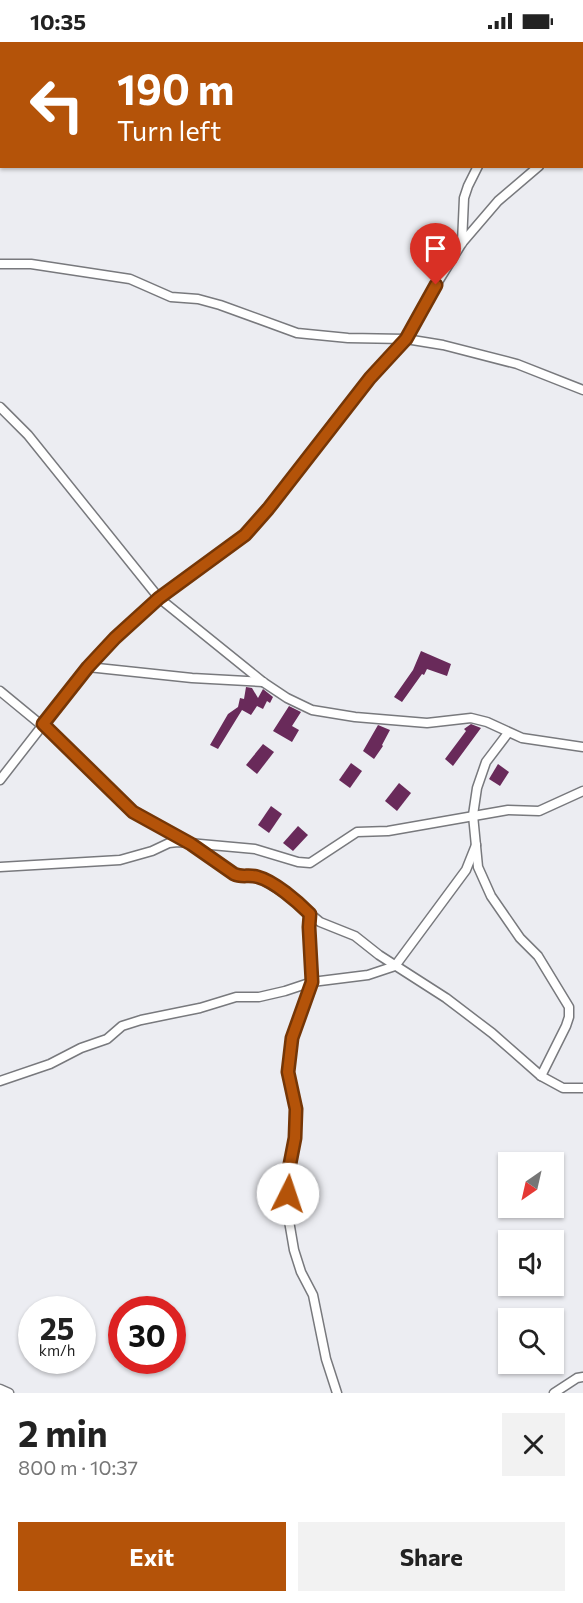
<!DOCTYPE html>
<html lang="en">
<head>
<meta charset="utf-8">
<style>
	body { margin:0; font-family:Commissioner,sans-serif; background:#f2f2f2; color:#222; height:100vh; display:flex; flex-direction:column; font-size:22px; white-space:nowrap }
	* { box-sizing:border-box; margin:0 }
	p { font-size:20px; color:#767676 }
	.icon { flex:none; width:33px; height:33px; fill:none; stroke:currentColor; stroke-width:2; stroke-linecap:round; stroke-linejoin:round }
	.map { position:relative; height:1351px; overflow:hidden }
	.drawer { display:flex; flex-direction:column; background:#fff; flex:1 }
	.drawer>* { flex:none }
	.top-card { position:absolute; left:0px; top:0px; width:584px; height:126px; box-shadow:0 2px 4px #0004; background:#b45309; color:#fff; overflow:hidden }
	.needle { width:39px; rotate:214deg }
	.buttons { position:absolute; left:498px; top:1110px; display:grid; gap:12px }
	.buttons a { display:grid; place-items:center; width:66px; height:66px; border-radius:0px; background:#fff; box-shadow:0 2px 4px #0004; font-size:30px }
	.speed { position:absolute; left:18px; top:1254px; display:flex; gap:12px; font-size:30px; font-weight:700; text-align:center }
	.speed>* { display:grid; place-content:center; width:78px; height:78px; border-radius:50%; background:#fff; box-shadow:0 2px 4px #0004; line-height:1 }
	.speed small { font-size:15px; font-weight:400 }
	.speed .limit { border:9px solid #d22; background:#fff; color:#111 }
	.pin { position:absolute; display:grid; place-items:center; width:51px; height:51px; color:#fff; margin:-62px -26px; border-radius:50% 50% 50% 0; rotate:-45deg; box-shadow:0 0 6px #0007 }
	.pin .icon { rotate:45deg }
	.me { position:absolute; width:66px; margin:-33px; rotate:4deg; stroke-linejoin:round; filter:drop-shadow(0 0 4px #0008) }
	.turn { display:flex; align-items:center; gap:21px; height:126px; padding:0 18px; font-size:27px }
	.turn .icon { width:78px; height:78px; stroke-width:2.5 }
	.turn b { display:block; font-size:42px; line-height:51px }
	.round { display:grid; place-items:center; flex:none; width:63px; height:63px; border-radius:0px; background:#f2f2f2 }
	.overview { display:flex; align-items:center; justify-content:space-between; height:102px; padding:0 18px }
	h1 { font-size:36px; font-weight:700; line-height:45px }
	.action { display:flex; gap:12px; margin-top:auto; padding:12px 18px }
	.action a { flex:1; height:69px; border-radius:0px; background:#b45309; color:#fff; font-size:24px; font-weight:700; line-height:69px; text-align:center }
	.action a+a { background:#f2f2f2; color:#222 }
	.status { display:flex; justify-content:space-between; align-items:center; height:42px; padding:0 30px; background:#fff; direction:ltr }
	.status svg { height:16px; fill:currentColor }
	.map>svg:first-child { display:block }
	.building { fill:#692a5a }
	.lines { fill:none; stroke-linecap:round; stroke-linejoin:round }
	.street-casing { stroke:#78797d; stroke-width:11 }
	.street { stroke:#fff; stroke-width:8 }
	.route-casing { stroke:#753606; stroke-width:15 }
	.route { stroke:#b45309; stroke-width:10 }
</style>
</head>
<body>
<div class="status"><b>10:35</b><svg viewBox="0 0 49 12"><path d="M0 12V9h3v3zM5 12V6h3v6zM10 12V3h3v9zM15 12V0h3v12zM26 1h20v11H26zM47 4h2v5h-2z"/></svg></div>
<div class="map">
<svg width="583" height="1351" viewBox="0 0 583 1351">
	<rect width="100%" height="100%" fill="#ecedf2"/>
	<!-- building -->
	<g class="building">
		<polygon points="421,609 451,622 447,634 427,627 424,633 422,632 402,660 394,655 413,628"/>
		<polygon points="246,645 252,646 258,656 263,647 273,655 270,661 267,659 263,667 257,664 251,673 242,668 218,707 210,703 228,672 238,665 240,656 244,657"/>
		<polygon points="289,664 301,670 292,684 299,688 292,700 273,689"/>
		<polygon points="471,682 481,686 453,724 445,717 466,689 464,687"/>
		<polygon points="378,683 390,688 382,703 383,704 374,717 363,709"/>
		<polygon points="263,702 274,710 257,732 246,723"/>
		<polygon points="351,721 362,729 350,746 339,738"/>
		<polygon points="498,722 509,730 500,744 489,737"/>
		<polygon points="399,741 411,751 397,769 385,759"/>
		<polygon points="271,764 282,772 269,791 258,783"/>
		<polygon points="298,784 308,793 293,809 283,801"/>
	</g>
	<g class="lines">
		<!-- street casing -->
		<g class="street-casing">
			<g id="street">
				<polyline points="218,2 220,0"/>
				<polyline points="494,2 494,0"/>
				<polyline points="582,84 583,83"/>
				<polyline points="0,99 2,99"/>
				<polyline points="462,201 464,156 468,144 478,124"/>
				<polyline points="0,222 31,222 130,237 171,255 198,257 220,263 297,291 348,296 406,297 443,303 517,322 583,348"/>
				<polyline points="0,365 28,393 159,556 263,640 287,656 312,668 355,675 427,681 471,676 487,680 522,696 583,705"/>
				<polyline points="88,625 192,636 263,640"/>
				<polyline points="0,649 68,705 111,750 133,769 191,802 234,832 241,835 258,835 289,854 320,880 355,894 379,913 446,956 492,991 541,1034 563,1046 583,1046"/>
				<polyline points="508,691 486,720 477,746 473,773 478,825 491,854 520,896 538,914 569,965 569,975 566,984 541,1034"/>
				<polyline points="0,738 88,625 115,596 159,556 245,493 268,467 333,381 370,336 406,297 436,243 462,201 498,159 539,124"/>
				<polyline points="0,825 120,818 152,809 169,801 178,800 255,807 298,820 310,821 357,790 388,789 508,768 539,769 583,749"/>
				<polyline points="310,872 309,885 312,940 292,996 288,1030 296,1067 295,1096 288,1132 288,1173 294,1208 301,1230 313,1253 326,1317 337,1351"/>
				<polyline points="0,1039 50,1022 81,1006 107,997 122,984 141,978 200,966 236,955 259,955 285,949 312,940 368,933 395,924 466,828 476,803"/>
				<polyline points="0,1347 9,1351"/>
				<polyline points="554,1351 577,1336 583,1335"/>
			</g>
		</g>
		<!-- street -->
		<use href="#street" class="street"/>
	</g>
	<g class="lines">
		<!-- route casing -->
		<g class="route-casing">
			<path id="route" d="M288,1152V1132L295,1096L296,1067L288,1030L292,996L312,940L309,885L310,872C298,860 274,839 258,835C249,832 242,836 234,832L191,802L133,770L43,682L88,625L115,596L159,556L245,493L268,467L370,336L406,297L436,243"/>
		</g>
		<!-- route -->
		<use href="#route" class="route"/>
	</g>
</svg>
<div class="buttons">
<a><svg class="needle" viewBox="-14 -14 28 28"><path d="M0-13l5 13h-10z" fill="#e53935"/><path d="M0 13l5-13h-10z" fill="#767676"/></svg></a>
<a><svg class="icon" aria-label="sound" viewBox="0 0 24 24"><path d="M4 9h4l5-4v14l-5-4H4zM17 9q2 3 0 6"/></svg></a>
<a><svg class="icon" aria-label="search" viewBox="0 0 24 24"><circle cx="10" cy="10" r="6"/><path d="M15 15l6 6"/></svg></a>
</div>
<div class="speed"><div>25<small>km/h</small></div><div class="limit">30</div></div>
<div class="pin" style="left:436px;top:243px;background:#d93025"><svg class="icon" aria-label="arrive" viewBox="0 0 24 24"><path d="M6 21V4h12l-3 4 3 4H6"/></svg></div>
<svg class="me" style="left:288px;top:1152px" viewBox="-20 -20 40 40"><circle r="19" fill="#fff"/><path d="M0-13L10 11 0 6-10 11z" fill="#b45309"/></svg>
<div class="top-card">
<div class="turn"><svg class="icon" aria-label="left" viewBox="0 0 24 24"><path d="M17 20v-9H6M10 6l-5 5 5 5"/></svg><div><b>190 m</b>Turn left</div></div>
</div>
</div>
<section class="drawer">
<div class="overview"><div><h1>2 min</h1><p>800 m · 10:37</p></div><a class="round"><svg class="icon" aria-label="close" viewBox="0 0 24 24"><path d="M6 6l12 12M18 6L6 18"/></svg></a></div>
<div class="action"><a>Exit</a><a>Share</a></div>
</section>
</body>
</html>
